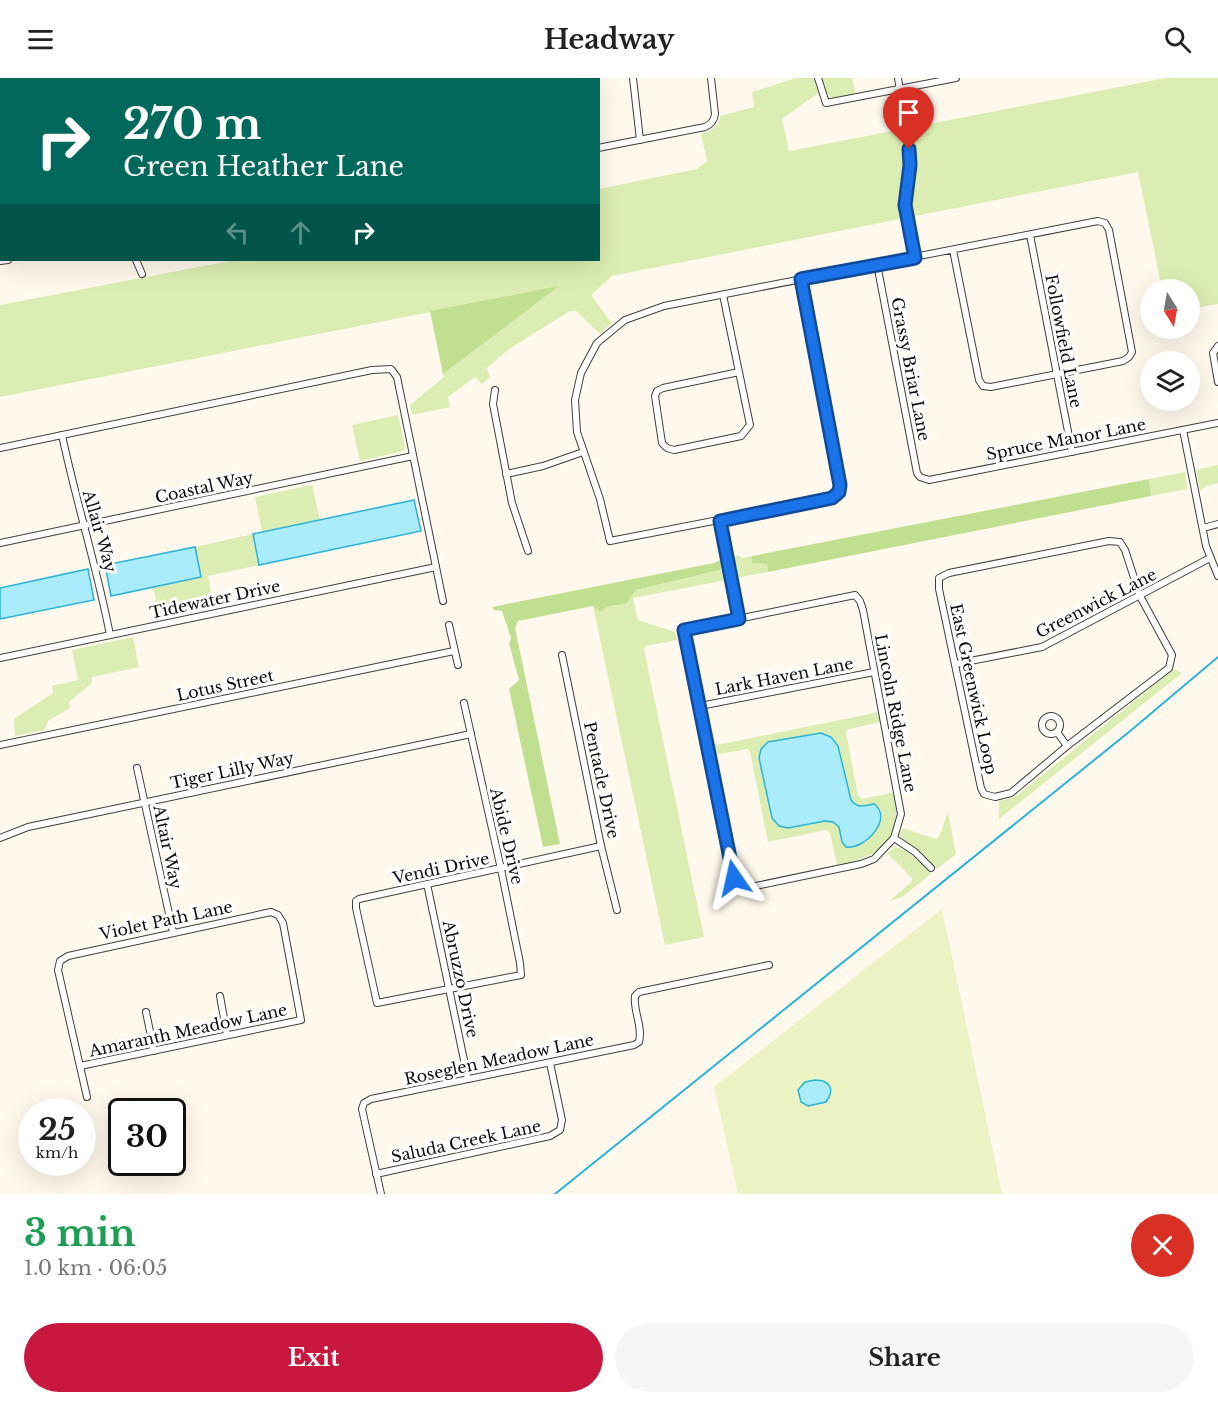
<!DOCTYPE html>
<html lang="en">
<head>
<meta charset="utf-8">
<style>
	body { margin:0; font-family:"Libre Baskerville",serif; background:#f6f6f6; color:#222; height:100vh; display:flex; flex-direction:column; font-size:22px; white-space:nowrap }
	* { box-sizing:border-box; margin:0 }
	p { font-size:20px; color:#767676 }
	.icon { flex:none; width:33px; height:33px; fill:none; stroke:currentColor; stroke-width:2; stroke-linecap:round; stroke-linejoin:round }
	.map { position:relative; height:1116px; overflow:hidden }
	.side { display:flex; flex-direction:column; background:#fff; flex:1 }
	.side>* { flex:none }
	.top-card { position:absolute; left:0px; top:0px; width:600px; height:183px; box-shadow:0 6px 24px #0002; background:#00695c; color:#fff; overflow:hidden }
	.needle { width:39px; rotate:169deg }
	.fabs { position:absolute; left:1140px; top:201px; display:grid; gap:12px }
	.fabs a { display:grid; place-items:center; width:60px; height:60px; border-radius:50%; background:#fff; box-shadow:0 6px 24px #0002; font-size:30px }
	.speed { position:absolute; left:18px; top:1020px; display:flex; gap:12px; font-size:30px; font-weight:700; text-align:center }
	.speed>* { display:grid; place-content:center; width:78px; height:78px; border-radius:50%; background:#fff; box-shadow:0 6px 24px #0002; line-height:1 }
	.speed small { font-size:15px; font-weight:400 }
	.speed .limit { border:3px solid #111; border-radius:9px; background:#fff; color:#111 }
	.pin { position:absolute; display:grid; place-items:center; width:51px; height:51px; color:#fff; margin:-62px -26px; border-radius:50% 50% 50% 0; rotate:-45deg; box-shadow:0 0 6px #0007 }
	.pin .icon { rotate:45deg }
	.me { position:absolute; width:66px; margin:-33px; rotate:349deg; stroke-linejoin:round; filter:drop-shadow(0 0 4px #0008) }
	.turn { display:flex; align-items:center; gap:21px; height:126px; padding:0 24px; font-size:27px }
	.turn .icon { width:78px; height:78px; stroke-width:2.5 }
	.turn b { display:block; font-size:42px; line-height:51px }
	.lanes { display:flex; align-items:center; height:57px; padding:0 24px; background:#0003; justify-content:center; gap:30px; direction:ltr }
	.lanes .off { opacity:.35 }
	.round { display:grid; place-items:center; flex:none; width:63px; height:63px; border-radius:32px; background:#f6f6f6 }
	.head { display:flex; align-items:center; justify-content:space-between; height:102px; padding:0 24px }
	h1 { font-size:36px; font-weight:700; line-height:45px; color:#1e9e55 }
	.primary-button { display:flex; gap:12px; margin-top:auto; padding:12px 24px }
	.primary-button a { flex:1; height:69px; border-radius:36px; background:#c81840; color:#fff; font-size:24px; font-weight:700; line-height:69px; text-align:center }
	.primary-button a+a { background:#f6f6f6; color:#222 }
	header { display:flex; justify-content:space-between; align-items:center; height:78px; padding:0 24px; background:#fff; font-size:27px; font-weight:700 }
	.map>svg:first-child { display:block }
	.green { fill:#dbedb2 }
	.forest { fill:#c1df90 }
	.pitch { fill:#ebf3c5 }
	.water { fill:#abecfc; stroke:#2cb2d9; stroke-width:1.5 }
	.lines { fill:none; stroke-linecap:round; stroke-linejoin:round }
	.stream { stroke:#2cb2d9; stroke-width:2 }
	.street-casing { stroke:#3f3f3f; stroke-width:8 }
	.street { stroke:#fff; stroke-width:6 }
	.route-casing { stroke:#114b97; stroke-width:15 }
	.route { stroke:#1a73e8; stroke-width:10 }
	.labels { text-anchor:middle; stroke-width:6; stroke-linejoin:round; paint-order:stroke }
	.street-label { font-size:16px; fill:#0c0c0c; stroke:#fff }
</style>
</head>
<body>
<header><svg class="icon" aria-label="menu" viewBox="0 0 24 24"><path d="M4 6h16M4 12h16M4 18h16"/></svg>Headway<svg class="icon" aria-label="search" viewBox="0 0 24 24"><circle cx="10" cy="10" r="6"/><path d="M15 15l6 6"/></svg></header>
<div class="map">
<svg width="1218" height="1116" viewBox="0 0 1218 1116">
	<rect width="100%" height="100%" fill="#fff8ec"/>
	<!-- green -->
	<g class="green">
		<path d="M796,0H814L818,15L782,41L789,73L1166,0H1218V226L1190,231V212L1162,211L1138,94L612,198L592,216L593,220L612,245L600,256L576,233H570L509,271L487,290L490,300L482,306L475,299L448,319L450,329L412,337L410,327L444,299L443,296L557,209L0,319V227L235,182H598L599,111L697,91L707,83L701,56C711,53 719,49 720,38L754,29L752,14Z"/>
		<polygon points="822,0 852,0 856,17 832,20 826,14"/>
		<polygon points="398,337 405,369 403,373 360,383 352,347"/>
		<polygon points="1218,387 1218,405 1206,408 1200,413 1196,392"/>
		<polygon points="1185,394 1187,411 1151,418 1149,401"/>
		<polygon points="312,407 320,442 262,454 255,419"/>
		<polygon points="253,456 259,487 208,498 214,528 160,539 153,509 201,499 195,469"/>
		<polygon points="738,477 742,480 752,478 753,485 767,486 768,494 735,500 731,479"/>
		<polygon points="723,481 727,502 633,520 638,542 675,554 677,562 646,568 644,571 704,859 665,867 593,528 600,533 609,528 626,526 636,512 720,492 722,487 720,482"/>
		<polygon points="133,559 139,589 92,599 92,605 69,624 70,630 48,643 45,652 15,658 14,641 53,615 52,608 78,602 72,572"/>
		<polygon points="1174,591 1182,595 999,741 999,723 1012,720 1019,716"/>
		<path d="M879,634L881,644L849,651L846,654L858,718L862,721L895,714C902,763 881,778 837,787L830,755L826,752L768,764L750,673L747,671L714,677L712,668Z"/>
		<polygon points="948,734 956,776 937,791 921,774 903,762 900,756 903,750 936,761 939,759"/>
		<path d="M895,769C909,772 921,786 931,796L902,819L890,823L912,803V800L887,775Z"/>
	</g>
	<!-- forest -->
	<g class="forest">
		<polygon points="559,208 443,296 430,233"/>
		<polygon points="1149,401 1151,418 768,494 767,486 752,485 752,478"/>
		<polygon points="720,482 722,487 720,492 636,512 626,526 609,528 600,534 593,528 518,543 515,550 560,766 543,769 509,611 519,602 509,565 511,560 502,533 494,532 492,529 714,485"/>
	</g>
	<!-- pitch -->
	<polygon class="pitch" points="942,831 1002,1116 738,1116 714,1009"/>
	<!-- water -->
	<g class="water">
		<polygon points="414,422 421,453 259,487 253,456"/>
		<polygon points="195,469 201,499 111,518 105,487"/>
		<polygon points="88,491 94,522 0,541 0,510"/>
		<path d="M821,655L831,659L838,668L851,722C858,731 864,728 874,726C894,740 865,772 846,769L842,764L839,749L833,744L825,743L788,750L779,748L772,740L759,680L761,671L768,664Z"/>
		<path d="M815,1002C829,1002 836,1011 826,1024L808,1028L801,1024L798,1012L805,1004Z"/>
	</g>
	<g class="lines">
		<!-- stream -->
		<polyline class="stream" points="555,1116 1129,654 1218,579"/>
		<!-- street casing -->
		<g class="street-casing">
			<g id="street">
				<polyline points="161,0 162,2"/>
				<polyline points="546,0 546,2"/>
				<polyline points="633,0 640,62"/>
				<polyline points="818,0 826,25 956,0"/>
				<polyline points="898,0 907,56 910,87 905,127 915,180"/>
				<polyline points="65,2 72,0"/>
				<polyline points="232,2 233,0"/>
				<polyline points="532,2 539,0"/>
				<polyline points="0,14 2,14"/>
				<path d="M598,70L705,49C711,46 714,43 715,36L711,0"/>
				<polyline points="0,99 2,98"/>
				<polyline points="1030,157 1072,374"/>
				<polyline points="136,182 142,196"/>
				<polyline points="0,183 8,182"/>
				<polyline points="877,186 917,395 920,399 929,402 1218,345"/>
				<polyline points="801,201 840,407 839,414 832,420 610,463 600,421 577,354 575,322 581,295 597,265 625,242 664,228 1098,143 1105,145 1109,152 1132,274 1129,279 1123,283 991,309 983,308 979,302 953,172"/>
				<polyline points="723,217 750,347 741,358 674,372 667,370 662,365 655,318 657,313 663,310 739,294"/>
				<polyline points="1218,268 1213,275 1218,304"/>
				<polyline points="495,312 493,326 512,425 528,473"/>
				<polyline points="1183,352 1206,468 1218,498"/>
				<path d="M62,357C76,424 97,489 110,557"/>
				<polyline points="0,370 372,292 391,291 397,299 443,523"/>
				<polyline points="506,396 543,388 583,374"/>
				<polyline points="720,443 739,541"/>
				<polyline points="1203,450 1218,446"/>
				<polygon points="1109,463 1120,464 1125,472 1140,518 1172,577 1169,590 1067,668 1011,715 995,719 984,716 981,710 939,511 939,500 949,495"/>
				<polyline points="0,465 413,378"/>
				<polygon points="855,517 860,523 863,532 901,736 894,760 874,781 861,786 751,809 740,807 734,800 684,552"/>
				<polyline points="449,547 458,587"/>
				<polyline points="562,577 601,768 617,832"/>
				<polyline points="0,580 436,489"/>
				<polyline points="955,586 1042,569 1210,480"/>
				<polyline points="464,625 501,791 520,885 521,897 377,925 356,830 356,823 359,821 601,768"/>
				<polyline points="700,628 874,594"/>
				<circle cx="1051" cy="647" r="9"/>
				<polyline points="1057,654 1067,668"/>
				<polyline points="0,667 454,573"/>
				<polyline points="137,690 173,854"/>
				<polyline points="0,760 28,749 471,656"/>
				<polyline points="894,760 915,774 931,790"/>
				<polyline points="427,806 468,1001"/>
				<polyline points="220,918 227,957"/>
				<polyline points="146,934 154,973"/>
				<polyline points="80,988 301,942 283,845 278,837 271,834 68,878 60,883 58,892 87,1019"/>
				<polyline points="376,1096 550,1058 560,1052 562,1042 550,985"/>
				<path d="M381,1116L362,1031L364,1025L371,1021L634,967L639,964C643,948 633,933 635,918L639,914L769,887"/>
			</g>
		</g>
		<!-- street -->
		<use href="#street" class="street"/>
	</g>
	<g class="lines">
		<!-- route casing -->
		<g class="route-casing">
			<polyline id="route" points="734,800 684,552 739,541 720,443 832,420 839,414 840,407 801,201 915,180 905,127 910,87 909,71"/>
		</g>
		<!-- route -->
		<use href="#route" class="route"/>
	</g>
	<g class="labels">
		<!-- street labels -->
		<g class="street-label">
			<text transform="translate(1064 263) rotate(79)" y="6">Followfield Lane</text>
			<text transform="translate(911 291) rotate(79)" y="6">Grassy Briar Lane</text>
			<text transform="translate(1066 361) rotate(-11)" y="6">Spruce Manor Lane</text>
			<text transform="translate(204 409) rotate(-12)" y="6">Coastal Way</text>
			<text transform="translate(100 453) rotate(74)" y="6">Allair Way</text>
			<text transform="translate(215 521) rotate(-12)" y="6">Tidewater Drive</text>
			<text transform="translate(1096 525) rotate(-27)" y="6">Greenwick Lane</text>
			<text transform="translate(784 598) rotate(-11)" y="6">Lark Haven Lane</text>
			<text transform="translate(225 607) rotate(-12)" y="6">Lotus Street</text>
			<text transform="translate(974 611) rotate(78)" y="6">East Greenwick Loop</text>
			<text transform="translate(896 635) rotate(79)" y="6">Lincoln Ridge Lane</text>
			<text transform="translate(232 692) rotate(-12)" y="6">Tiger Lilly Way</text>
			<text transform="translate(602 702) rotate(78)" y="6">Pentacle Drive</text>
			<text transform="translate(507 758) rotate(77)" y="6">Abide Drive</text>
			<text transform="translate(168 769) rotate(78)" y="6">Altair Way</text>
			<text transform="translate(441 790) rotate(-12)" y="6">Vendi Drive</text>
			<text transform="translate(166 842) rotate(-12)" y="6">Violet Path Lane</text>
			<text transform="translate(461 901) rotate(78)" y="6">Abruzzo Drive</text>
			<text transform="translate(188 952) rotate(-12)" y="6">Amaranth Meadow Lane</text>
			<text transform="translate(499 981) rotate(-12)" y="6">Roseglen Meadow Lane</text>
			<text transform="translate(466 1063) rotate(-12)" y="6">Saluda Creek Lane</text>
		</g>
	</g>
</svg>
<div class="fabs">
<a><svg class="needle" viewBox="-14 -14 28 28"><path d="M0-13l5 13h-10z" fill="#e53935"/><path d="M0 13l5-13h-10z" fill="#767676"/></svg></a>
<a><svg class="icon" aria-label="layers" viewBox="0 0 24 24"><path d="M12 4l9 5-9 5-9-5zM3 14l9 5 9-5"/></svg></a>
</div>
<div class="speed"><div>25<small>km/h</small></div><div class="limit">30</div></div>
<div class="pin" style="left:909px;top:71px;background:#d93025"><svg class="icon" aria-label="arrive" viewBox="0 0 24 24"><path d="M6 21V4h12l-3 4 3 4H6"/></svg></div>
<svg class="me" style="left:734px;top:800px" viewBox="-20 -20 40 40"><path d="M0-17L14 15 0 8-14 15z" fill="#1a73e8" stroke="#fff" stroke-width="4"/></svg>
<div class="top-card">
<div class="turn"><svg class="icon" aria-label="right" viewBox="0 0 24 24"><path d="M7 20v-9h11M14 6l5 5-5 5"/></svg><div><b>270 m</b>Green Heather Lane</div></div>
<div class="lanes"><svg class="icon off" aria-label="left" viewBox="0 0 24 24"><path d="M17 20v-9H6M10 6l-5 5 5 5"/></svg><svg class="icon off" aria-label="ahead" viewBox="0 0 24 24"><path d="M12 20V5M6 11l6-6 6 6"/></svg><svg class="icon" aria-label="right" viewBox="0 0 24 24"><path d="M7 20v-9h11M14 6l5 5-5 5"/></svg></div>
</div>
</div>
<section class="side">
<div class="head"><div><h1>3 min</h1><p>1.0 km · 06:05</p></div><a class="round" style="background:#d93025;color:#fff"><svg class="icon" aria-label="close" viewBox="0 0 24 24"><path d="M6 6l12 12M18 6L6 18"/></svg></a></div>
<div class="primary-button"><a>Exit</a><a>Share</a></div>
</section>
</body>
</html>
